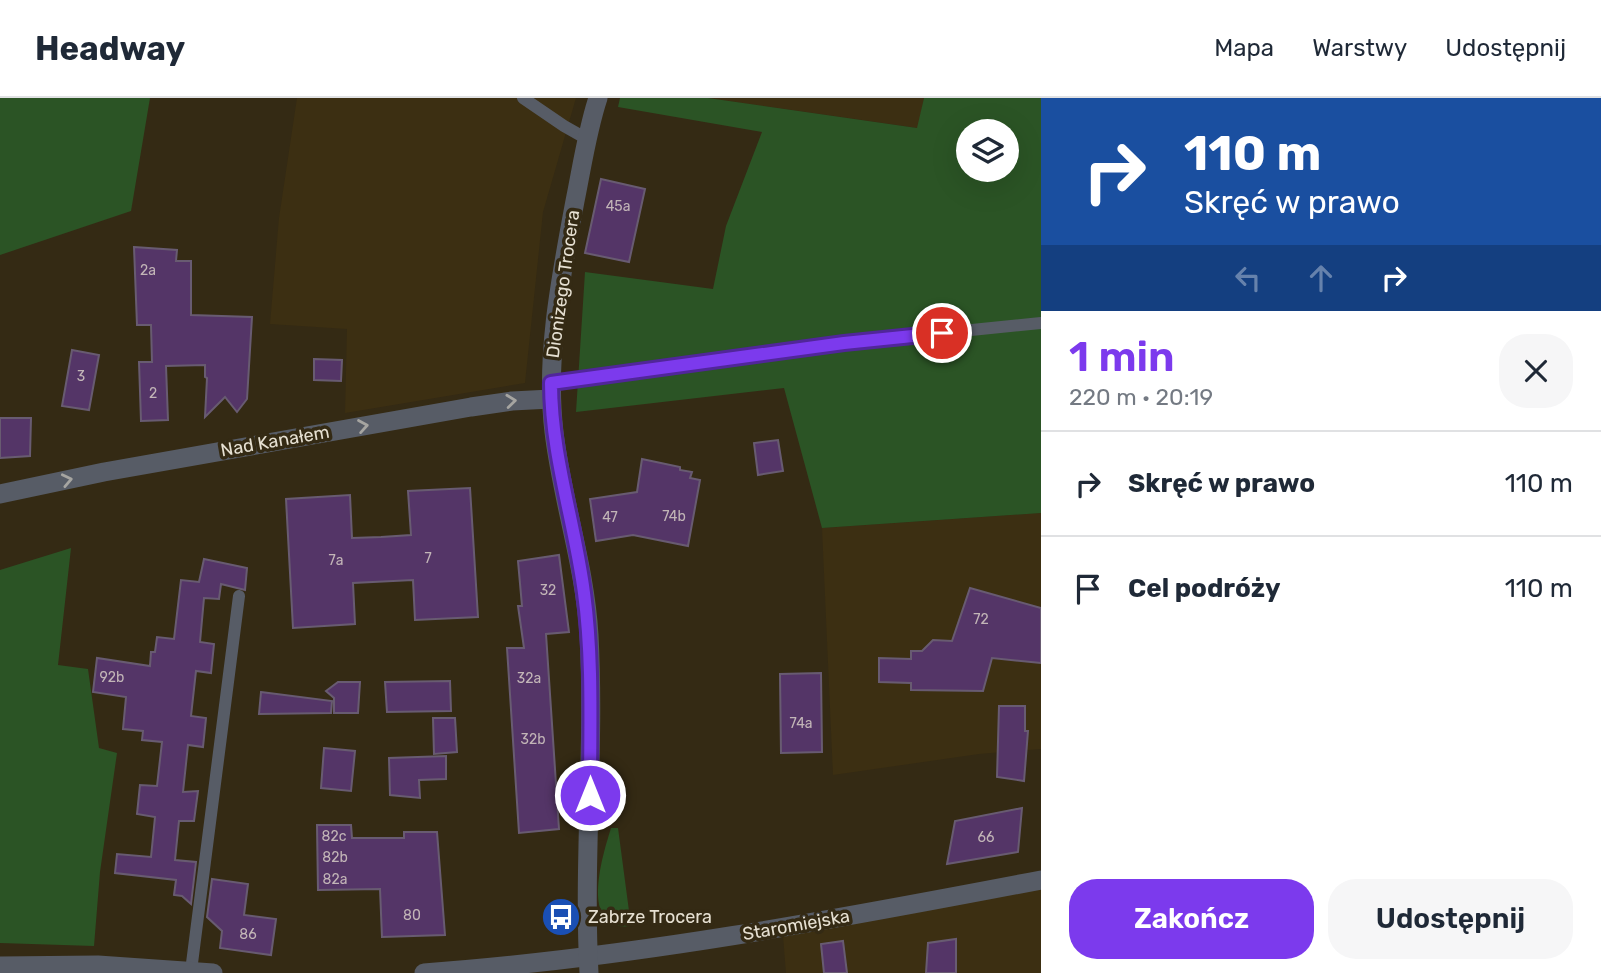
<!DOCTYPE html>
<html lang="pl">
<head>
<meta charset="utf-8">
<style>
	body { margin:0; font-family:Rubik,sans-serif; background:#f6f6f7; color:#1f2937; height:100vh; display:flex; flex-direction:column; font-size:26px; white-space:nowrap }
	* { box-sizing:border-box; margin:0 }
	p { font-size:23px; color:#747a83 }
	.icon { flex:none; width:38px; height:38px; fill:none; stroke:currentColor; stroke-width:2; stroke-linecap:round; stroke-linejoin:round }
	.map { position:relative; flex:1; overflow:hidden }
	.side { display:flex; flex-direction:column; background:#fff; width:560px }
	.side>* { flex:none }
	.hud { background:#1a4fa0; color:#fff; overflow:hidden }
	.buttons { position:absolute; left:956px; top:21px; display:grid; gap:14px }
	.buttons a { display:grid; place-items:center; width:63px; height:63px; border-radius:50%; background:#fff; box-shadow:0 7px 28px #0002; font-size:35px }
	.pin { position:absolute; display:grid; place-items:center; width:60px; height:60px; color:#fff; margin:-30px; border:4px solid #fff; border-radius:50%; box-shadow:0 2px 7px #0007 }
	.me { position:absolute; width:77px; margin:-38px; rotate:0deg; stroke-linejoin:round; filter:drop-shadow(0 0 5px #0008) }
	.turn { display:flex; align-items:center; gap:24px; height:147px; padding:0 28px; font-size:32px }
	.turn .icon { width:91px; height:91px; stroke-width:2.5 }
	.turn b { display:block; font-size:49px; line-height:60px }
	.lanes { display:flex; align-items:center; height:66px; padding:0 28px; background:#0003; justify-content:center; gap:35px; direction:ltr }
	.lanes .off { opacity:.35 }
	.round { display:grid; place-items:center; flex:none; width:74px; height:74px; border-radius:28px; background:#f6f6f7 }
	.overview { display:flex; align-items:center; justify-content:space-between; height:119px; padding:0 28px }
	h1 { font-size:42px; font-weight:600; line-height:52px; color:#7c3aed }
	.primary-button { display:flex; gap:14px; margin-top:auto; padding:14px 28px }
	.primary-button a { flex:1; height:80px; border-radius:28px; background:#7c3aed; color:#fff; font-size:28px; font-weight:600; line-height:80px; text-align:center }
	.primary-button a+a { background:#f6f6f7; color:#1f2937 }
	ul { padding:0; list-style:none }
	li { display:flex; align-items:center; gap:21px; height:105px; padding:0 28px; border-top:2px solid #e0e1e3 }
	li div { flex:1 }
	li b { display:block; font-size:26px }
	li em { font-style:normal }
	header { display:flex; align-items:center; gap:42px; box-sizing:border-box; height:98px; padding:0 35px; background:#fff; border-bottom:2px solid #e0e1e3 }
	header strong { font-size:33px }
	nav { display:flex; gap:38px; margin-inline-start:auto; font-size:24px }
	main { display:flex; flex:1; min-height:0 }
	.map>svg:first-child { display:block }
	.built { fill:#3c2f12 }
	.green { fill:#2b5425; fill-rule:evenodd }
	.building { fill:#543567; stroke:#685b71; stroke-width:2 }
	.lines { fill:none; stroke-linecap:round; stroke-linejoin:round }
	.service { stroke:#575c66; stroke-width:12 }
	.minor { stroke:#575c66; stroke-width:19 }
	.tertiary { stroke:#575c66; stroke-width:19 }
	.oneway { stroke:#a6a5a1 }
	.route-casing { stroke:#51269a; stroke-width:18 }
	.route { stroke:#7c3aed; stroke-width:12 }
	.labels { text-anchor:middle; stroke-width:7; stroke-linejoin:round; paint-order:stroke }
	.number-label { font-size:14px; fill:#c2b5b7 }
	.street-label { font-size:18px; fill:#e6e0d2; stroke:#342a14 }
	.poi-label { font-size:18px; fill:#e6e0d2; stroke:#342a14; text-anchor:start }
</style>
</head>
<body>
<header>
<strong>Headway</strong>
<nav><a>Mapa</a><a>Warstwy</a><a>Udostępnij</a></nav>
</header>
<main>
<div class="map">
<svg width="1041" height="875" viewBox="0 0 1041 875">
	<rect width="100%" height="100%" fill="#342a14"/>
	<!-- built -->
	<g class="built">
		<polygon points="297,0 576,0 543,114 525,285 345,315 347,231 270,226 279,120"/>
		<polygon points="708,0 924,0 918,30"/>
		<polygon points="1041,415 1041,651 979,656 833,677 822,430"/>
		<polygon points="1041,791 1041,875 786,875 783,838"/>
	</g>
	<!-- green -->
	<g class="green">
		<polygon points="0,0 150,0 131,113 0,157"/>
		<path d="M620,0H708L917,30L924,0H1041V415L822,430L784,290L576,314L585,174L713,191L726,128L762,34L618,9ZM968,33H1006V72H968Z"/>
		<polygon points="71,450 58,567 88,571 99,650 117,655 100,774 94,848 0,845 0,472"/>
		<path d="M611,730H618L631,828C578,835 603,756 611,730Z"/>
	</g>
	<!-- building -->
	<g class="building">
		<polygon points="601,81 645,91 629,164 585,155"/>
		<polygon points="134,149 177,152 176,163 191,163 191,217 252,219 247,301 237,314 225,299 205,319 207,280 205,279 205,267 166,268 168,322 141,323 139,264 152,264 151,227 137,227"/>
		<polygon points="72,252 99,257 89,312 62,308"/>
		<polygon points="314,261 342,262 341,283 314,282"/>
		<polygon points="0,320 31,320 30,358 0,360"/>
		<polygon points="778,342 783,373 758,377 754,345"/>
		<polygon points="642,361 680,369 680,372 692,374 690,380 700,382 688,448 633,437 596,443 590,401 637,394"/>
		<polygon points="470,390 478,519 415,522 413,482 353,485 355,526 293,530 286,401 350,397 352,440 381,439 411,437 408,393"/>
		<polygon points="559,457 569,534 546,536 559,731 519,735 507,550 524,550 518,508 522,508 518,463"/>
		<polygon points="204,461 247,470 245,492 221,486 219,501 204,500 200,544 214,546 211,575 196,573 191,618 206,620 203,649 188,647 183,694 198,693 194,723 179,723 175,762 196,764 191,806 182,798 174,797 176,782 115,775 117,756 151,759 155,719 137,716 140,687 157,688 162,644 142,642 143,633 123,631 126,599 93,594 97,560 150,568 151,554 155,554 157,539 174,541 181,482 199,484"/>
		<polygon points="970,490 1041,510 1041,565 992,560 983,593 911,592 911,585 879,584 879,560 911,561 911,553 922,553 933,542 952,543"/>
		<polygon points="821,575 822,654 781,655 780,576"/>
		<polygon points="450,583 451,613 387,614 385,584"/>
		<polygon points="338,584 360,584 358,615 334,615 334,600 326,593"/>
		<polygon points="261,594 332,603 331,615 259,616"/>
		<polygon points="999,608 1025,608 1025,633 1028,633 1024,683 997,679"/>
		<polygon points="433,620 455,620 457,654 434,656"/>
		<polygon points="324,650 355,653 351,693 321,690"/>
		<polygon points="446,658 446,681 419,682 420,700 390,697 389,660"/>
		<polygon points="1022,710 1018,754 947,766 955,723"/>
		<polygon points="317,727 351,727 352,740 404,740 404,734 437,734 445,837 382,839 380,791 318,792"/>
		<polygon points="212,781 248,786 244,817 276,821 271,857 220,850 222,833 207,819"/>
		<polygon points="956,841 956,875 926,875 928,845"/>
		<polygon points="843,843 847,875 824,875 821,846"/>
	</g>
	<g class="lines">
		<!-- service -->
		<g class="service">
			<polyline points="523,0 564,28 587,41"/>
			<polyline points="551,285 844,245 1041,225"/>
			<polyline points="191,873 239,498"/>
		</g>
		<!-- minor -->
		<g class="minor">
			<polyline points="0,396 104,374 471,309 512,303 551,301"/>
			<polyline points="0,868 98,867 213,875"/>
			<path d="M424,875C631,860 837,821 1041,782"/>
		</g>
		<!-- tertiary -->
		<path class="tertiary" d="M589,875C583,762 595,650 589,537C585,468 562,402 554,334C545,258 561,178 575,103C582,69 587,33 598,0"/>
	</g>
	<!-- one-way arrows -->
	<defs><path id="oneway-chevron" d="M-2-3.5L2.5 0L-2 3.5" fill="none" stroke-width="1.6" stroke-linecap="round" stroke-linejoin="round" transform="scale(1.75)"/></defs>
	<g class="oneway">
		<use href="#oneway-chevron" transform="translate(511 303) rotate(-6)"/>
		<use href="#oneway-chevron" transform="translate(363 328) rotate(-10)"/>
		<use href="#oneway-chevron" transform="translate(67 382) rotate(-12)"/>
	</g>
	<g class="lines">
		<!-- route casing -->
		<g class="route-casing">
			<path id="route" d="M590,697C590,630 593,561 584,495C575,425 551,357 551,285L844,245L942,235"/>
		</g>
		<!-- route -->
		<use href="#route" class="route"/>
	</g>
	<!-- icons -->
	<defs>
		<g id="bus-disc" transform="scale(2.0125)"><circle r="9.5" fill="#1a4fb4" stroke="#342a14"/><path d="M-5-6H5V4H4V6H2V4H-2V6H-4V4H-5ZM-3.5-4V0h7V-4ZM-3.5 1.2v1.5H-2V1.2ZM2 1.2v1.5H3.5V1.2Z" fill="#fff"/></g>
	</defs>
	<g fill-rule="evenodd">
		<use href="#bus-disc" x="561" y="819"/>
	</g>
	<g class="labels">
		<!-- number labels -->
		<g class="number-label">
			<text x="618" y="113">45a</text>
			<text x="148" y="177">2a</text>
			<text x="81" y="283">3</text>
			<text x="153" y="300">2</text>
			<text x="674" y="423">74b</text>
			<text x="610" y="424">47</text>
			<text x="428" y="465">7</text>
			<text x="336" y="467">7a</text>
			<text x="548" y="497">32</text>
			<text x="981" y="526">72</text>
			<text x="112" y="584">92b</text>
			<text x="529" y="585">32a</text>
			<text x="801" y="630">74a</text>
			<text x="533" y="646">32b</text>
			<text x="334" y="743">82c</text>
			<text x="986" y="744">66</text>
			<text x="335" y="764">82b</text>
			<text x="335" y="786">82a</text>
			<text x="412" y="822">80</text>
			<text x="248" y="841">86</text>
		</g>
		<!-- street labels -->
		<g class="street-label">
			<text transform="translate(563 186) rotate(-82)" y="6">Dionizego Trocera</text>
			<text transform="translate(275 343) rotate(-10)" y="6">Nad Kanałem</text>
			<text transform="translate(796 827) rotate(-10)" y="6">Staromiejska</text>
		</g>
		<!-- poi labels -->
		<g class="poi-label">
			<text x="588" y="825">Zabrze Trocera</text>
		</g>
	</g>
</svg>
<div class="buttons">
<a><svg class="icon" aria-label="layers" viewBox="0 0 24 24"><path d="M12 4l9 5-9 5-9-5zM3 14l9 5 9-5"/></svg></a>
</div>
<div class="pin" style="left:942px;top:235px;background:#d93025"><svg class="icon" aria-label="arrive" viewBox="0 0 24 24"><path d="M6 21V4h12l-3 4 3 4H6"/></svg></div>
<svg class="me" style="left:590px;top:697px" viewBox="-20 -20 40 40"><circle r="17" fill="#7c3aed" stroke="#fff" stroke-width="3"/><path d="M0-11L8 9 0 5-8 9z" fill="#fff"/></svg>
</div>
<section class="side">
<div class="hud">
<div class="turn"><svg class="icon" aria-label="right" viewBox="0 0 24 24"><path d="M7 20v-9h11M14 6l5 5-5 5"/></svg><div><b>110 m</b>Skręć w prawo</div></div>
<div class="lanes"><svg class="icon off" aria-label="left" viewBox="0 0 24 24"><path d="M17 20v-9H6M10 6l-5 5 5 5"/></svg><svg class="icon off" aria-label="ahead" viewBox="0 0 24 24"><path d="M12 20V5M6 11l6-6 6 6"/></svg><svg class="icon" aria-label="right" viewBox="0 0 24 24"><path d="M7 20v-9h11M14 6l5 5-5 5"/></svg></div>
</div>
<div class="overview"><div><h1>1 min</h1><p>220 m · 20:19</p></div><a class="round"><svg class="icon" aria-label="close" viewBox="0 0 24 24"><path d="M6 6l12 12M18 6L6 18"/></svg></a></div>
<ul>
<li><svg class="icon" aria-label="right" viewBox="0 0 24 24"><path d="M7 20v-9h11M14 6l5 5-5 5"/></svg><div><b>Skręć w prawo</b></div><em>110 m</em></li>
<li><svg class="icon" aria-label="arrive" viewBox="0 0 24 24"><path d="M6 21V4h12l-3 4 3 4H6"/></svg><div><b>Cel podróży</b></div><em>110 m</em></li>
</ul>
<div class="primary-button"><a>Zakończ</a><a>Udostępnij</a></div>
</section>
</main>
</body>
</html>
